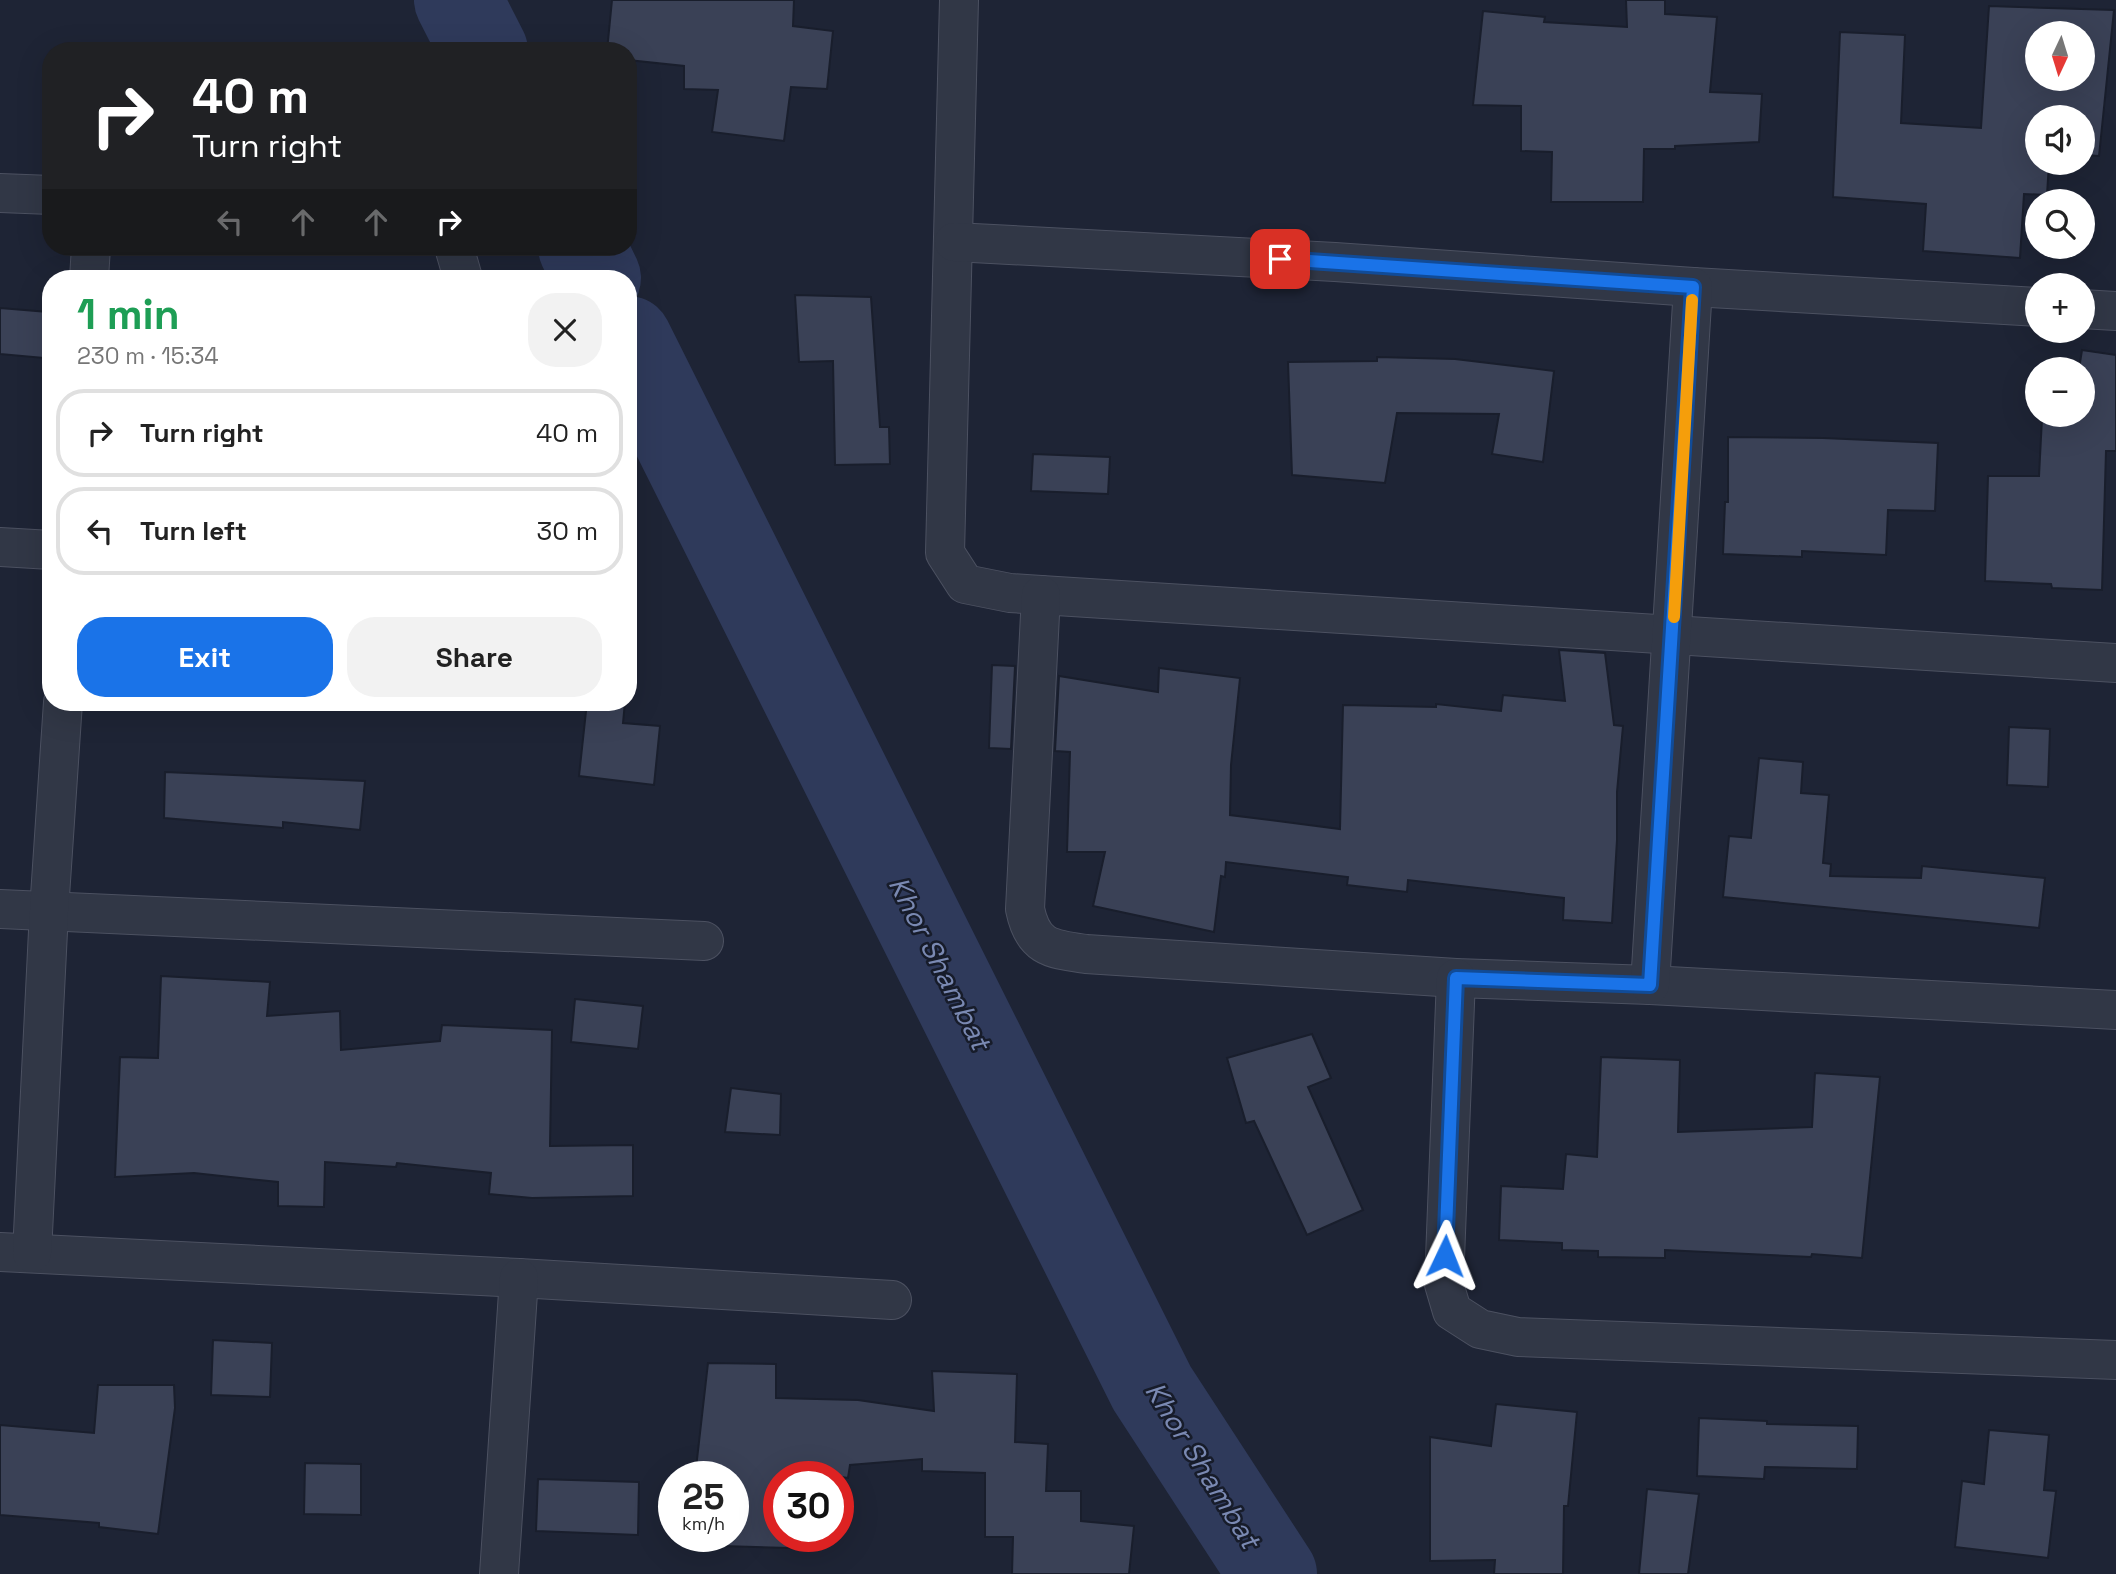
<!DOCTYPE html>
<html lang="en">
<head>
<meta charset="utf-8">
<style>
	body { margin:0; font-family:"Space Grotesk",sans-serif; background:#f2f2f2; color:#222; height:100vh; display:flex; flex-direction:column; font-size:26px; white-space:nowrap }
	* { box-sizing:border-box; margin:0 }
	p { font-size:23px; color:#767676 }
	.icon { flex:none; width:38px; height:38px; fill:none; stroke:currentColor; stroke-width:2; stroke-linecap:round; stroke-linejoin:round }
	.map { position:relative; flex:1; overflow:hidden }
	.drawer { position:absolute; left:42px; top:270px; width:595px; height:441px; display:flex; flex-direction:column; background:#fff; border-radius:28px; box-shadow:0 7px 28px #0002 }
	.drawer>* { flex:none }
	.top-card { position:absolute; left:42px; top:42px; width:595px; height:214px; border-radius:28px; box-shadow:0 7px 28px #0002; background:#202124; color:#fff; overflow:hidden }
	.needle { width:46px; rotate:184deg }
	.buttons { position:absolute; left:2025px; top:21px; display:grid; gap:14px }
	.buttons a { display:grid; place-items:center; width:70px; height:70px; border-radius:50%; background:#fff; box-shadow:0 7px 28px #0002; font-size:35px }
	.speed { position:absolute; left:658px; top:1461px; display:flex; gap:14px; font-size:35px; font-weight:700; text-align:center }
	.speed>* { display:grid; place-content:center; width:91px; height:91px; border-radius:50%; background:#fff; box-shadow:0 7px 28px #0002; line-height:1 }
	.speed small { font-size:18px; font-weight:400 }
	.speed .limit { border:10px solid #d22; background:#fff; color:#111 }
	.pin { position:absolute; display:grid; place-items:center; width:60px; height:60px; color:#fff; margin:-30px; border-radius:14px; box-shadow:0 4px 10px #0006 }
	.me { position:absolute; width:77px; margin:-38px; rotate:2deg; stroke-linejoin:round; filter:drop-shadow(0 0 5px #0008) }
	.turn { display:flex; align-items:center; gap:24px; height:147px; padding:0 35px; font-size:32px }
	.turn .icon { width:91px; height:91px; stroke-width:2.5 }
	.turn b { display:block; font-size:49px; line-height:60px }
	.lanes { display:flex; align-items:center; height:66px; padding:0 35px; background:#0003; justify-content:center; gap:35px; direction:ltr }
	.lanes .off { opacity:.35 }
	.round { display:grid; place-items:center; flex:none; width:74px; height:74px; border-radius:28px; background:#f2f2f2 }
	.overview { display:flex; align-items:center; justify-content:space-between; height:119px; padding:0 35px }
	h1 { font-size:42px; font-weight:600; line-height:52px; color:#1e9e55 }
	.action { display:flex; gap:14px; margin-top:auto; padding:14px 35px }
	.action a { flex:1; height:80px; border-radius:28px; background:#1a73e8; color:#fff; font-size:28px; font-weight:600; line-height:80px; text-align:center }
	.action a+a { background:#f2f2f2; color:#222 }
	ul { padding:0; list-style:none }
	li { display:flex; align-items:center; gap:21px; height:88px; margin:0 14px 10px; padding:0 21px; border:4px solid #e0e0e0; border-radius:28px }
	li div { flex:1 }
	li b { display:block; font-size:26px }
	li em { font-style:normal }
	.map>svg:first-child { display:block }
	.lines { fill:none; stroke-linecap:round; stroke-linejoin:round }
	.river { stroke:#2f3a5b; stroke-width:88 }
	.building { fill:#3a4156; stroke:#191e2c; stroke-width:2; fill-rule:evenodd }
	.minor-casing { stroke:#4c5161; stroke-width:40 }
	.minor { stroke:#313746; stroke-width:38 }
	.route-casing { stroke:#114b97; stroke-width:18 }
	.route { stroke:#1a73e8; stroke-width:12 }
	.slow { stroke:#f59e0b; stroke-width:12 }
	.labels { text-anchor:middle; stroke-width:5; stroke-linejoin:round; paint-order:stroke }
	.water-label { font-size:28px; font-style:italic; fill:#7a89b2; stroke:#171c2a }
</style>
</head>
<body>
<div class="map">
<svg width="2116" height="1574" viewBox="0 0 2116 1574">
	<rect width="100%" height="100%" fill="#1e2435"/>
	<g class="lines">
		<!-- river -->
		<g class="river">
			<polyline points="458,0 484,51"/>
			<polyline points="582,247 597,278"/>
			<polyline points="628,340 1152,1388 1273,1574"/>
		</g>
	</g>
	<!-- building -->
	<g class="building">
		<polygon points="612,0 794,0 793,26 833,31 827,89 791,87 784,141 712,132 718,90 684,89 684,66 628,60 628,51 607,51"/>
		<polygon points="1626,0 1665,0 1665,14 1717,17 1710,92 1762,94 1759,142 1675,146 1675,149 1644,149 1643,202 1551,202 1552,152 1521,151 1521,106 1473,105 1483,11 1545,17 1544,22 1627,27"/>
		<path d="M1989,6L2114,10L2099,156L2082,155V117H2037V163H2049L2047,195L2024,194L2020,258L1923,251L1926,204L1833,197L1840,32L1905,35L1901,123L1981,128ZM2037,33H2082V79H2037Z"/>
		<polygon points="795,295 871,297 880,427 889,427 890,464 835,465 833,361 799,362"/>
		<polygon points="0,308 48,312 44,358 0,354"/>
		<polygon points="2082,350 2116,355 2116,451 2106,451 2102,590 2052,588 2051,584 1985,581 1988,476 2039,476 2042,418 2071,419 2072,415 2082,415 2082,369 2079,369"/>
		<polygon points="1377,357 1455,359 1554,371 1543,462 1492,454 1499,414 1397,413 1385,483 1292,475 1288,362 1377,361"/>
		<polygon points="1728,437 1823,438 1938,443 1935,511 1888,510 1886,555 1802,551 1802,557 1723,554 1725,502 1728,502"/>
		<polygon points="1033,454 1110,457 1108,494 1031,491"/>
		<polygon points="1559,650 1605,653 1614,725 1623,726 1617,792 1617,840 1612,923 1563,920 1564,898 1408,880 1407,892 1347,885 1348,877 1226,862 1225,877 1221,876 1214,932 1093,906 1105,852 1067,852 1070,752 1055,751 1059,676 1158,692 1159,668 1240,678 1231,765 1230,815 1340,829 1343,705 1436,707 1436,704 1501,711 1503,695 1565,701"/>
		<polygon points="992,665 1015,666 1011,749 989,748"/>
		<polygon points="587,702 625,702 623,723 660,726 654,785 579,776"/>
		<polygon points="2009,727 2050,729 2048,787 2007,785"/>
		<polygon points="1759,758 1803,762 1801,793 1829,795 1823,863 1831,864 1830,876 1921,878 1922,866 2045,878 2039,928 1723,897 1729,836 1751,838"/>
		<polygon points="165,772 365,781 360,830 283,822 283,828 164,818"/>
		<polygon points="161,976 270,982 267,1016 340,1011 341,1050 440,1041 442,1025 552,1030 550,1146 633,1145 633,1196 532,1198 489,1194 491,1173 397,1163 396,1167 325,1162 324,1207 278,1206 278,1182 194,1173 115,1177 120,1057 158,1058"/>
		<polygon points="575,999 643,1006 638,1049 571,1042"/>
		<polygon points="1312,1034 1331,1078 1308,1087 1363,1210 1307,1235 1254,1121 1246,1123 1227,1058"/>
		<polygon points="1601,1057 1680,1060 1678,1132 1812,1127 1815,1073 1880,1077 1862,1258 1812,1254 1811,1257 1665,1250 1665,1258 1598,1257 1598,1251 1562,1250 1562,1243 1499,1240 1501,1186 1563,1189 1566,1154 1597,1157"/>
		<polygon points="731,1088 781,1094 780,1135 725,1132"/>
		<polygon points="213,1340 272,1343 270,1397 211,1395"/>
		<polygon points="708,1363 776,1364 776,1398 858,1400 934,1411 932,1371 1017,1374 1015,1442 1048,1444 1046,1491 1081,1491 1081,1521 1134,1526 1129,1574 1012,1574 1013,1537 985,1537 985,1473 922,1471 922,1459 850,1465 848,1478 826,1475 779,1477 779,1536 824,1536 823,1549 687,1545 688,1536 733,1536 733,1477 695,1477"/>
		<polygon points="98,1385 174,1385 175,1408 158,1534 99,1527 99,1523 0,1515 0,1425 94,1433"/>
		<polygon points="1496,1404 1577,1412 1568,1506 1564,1506 1563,1574 1494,1574 1495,1560 1430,1561 1430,1437 1491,1446"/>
		<polygon points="1699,1418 1767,1421 1767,1424 1858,1426 1857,1469 1765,1467 1764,1479 1697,1476"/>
		<polygon points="1989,1430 2049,1435 2044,1490 2056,1491 2048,1558 1955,1547 1962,1481 1984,1484"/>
		<polygon points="305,1463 361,1464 361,1515 304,1514"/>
		<polygon points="538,1479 639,1482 638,1535 536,1531"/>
		<polygon points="1647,1489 1699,1494 1688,1574 1639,1574"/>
	</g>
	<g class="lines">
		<!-- minor casing -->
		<g class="minor-casing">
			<g id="minor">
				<polyline points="959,0 945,553 965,584 1010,593 1041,595 2116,663"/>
				<polyline points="0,193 51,195"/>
				<polyline points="954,242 1335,262 1693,287 2037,307"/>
				<polyline points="454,247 463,278"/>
				<polyline points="89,278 91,247"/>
				<polyline points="2082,309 2116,311"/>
				<polyline points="0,547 51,550"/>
				<path d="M1041,595L1025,909C1033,948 1051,949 1086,954L1456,978L1650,985L2116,1010"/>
				<polyline points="0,909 704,941"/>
				<polyline points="1456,978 1444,1284 1452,1311 1480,1329 1518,1337 2116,1360"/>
				<polyline points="1650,985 1693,287"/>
				<polyline points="0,1252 519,1278 892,1300"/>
				<polyline points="32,1253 49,911 63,702"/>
				<polyline points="499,1574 519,1278"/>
			</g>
		</g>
		<!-- minor -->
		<use href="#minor" class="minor"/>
	</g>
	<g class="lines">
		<!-- route casing -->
		<g class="route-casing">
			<polyline id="route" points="1280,259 1693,287 1650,985 1456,978 1445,1256"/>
		</g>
		<!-- route -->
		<use href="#route" class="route"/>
		<!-- slow -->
		<polyline class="slow" points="1674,617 1692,300"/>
	</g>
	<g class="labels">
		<!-- water labels -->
		<g class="water-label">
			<text transform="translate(940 963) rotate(63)" y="10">Khor Shambat</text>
			<text transform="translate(1203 1465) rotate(58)" y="10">Khor Shambat</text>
		</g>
	</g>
</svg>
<div class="buttons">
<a><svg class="needle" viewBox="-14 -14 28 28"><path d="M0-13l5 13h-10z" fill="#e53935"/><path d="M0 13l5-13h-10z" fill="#767676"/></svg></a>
<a><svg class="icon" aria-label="sound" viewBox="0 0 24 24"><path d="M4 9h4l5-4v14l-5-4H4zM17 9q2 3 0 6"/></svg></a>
<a><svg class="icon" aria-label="search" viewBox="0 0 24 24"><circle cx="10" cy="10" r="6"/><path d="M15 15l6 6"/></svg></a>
<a>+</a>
<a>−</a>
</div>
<div class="speed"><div>25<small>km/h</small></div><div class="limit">30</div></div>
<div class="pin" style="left:1280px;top:259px;background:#d93025"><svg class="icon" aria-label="arrive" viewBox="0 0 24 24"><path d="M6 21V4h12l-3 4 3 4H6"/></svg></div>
<svg class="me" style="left:1445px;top:1256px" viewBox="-20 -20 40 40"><path d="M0-17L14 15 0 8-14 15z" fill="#1a73e8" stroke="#fff" stroke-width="4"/></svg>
<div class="top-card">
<div class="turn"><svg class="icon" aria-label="right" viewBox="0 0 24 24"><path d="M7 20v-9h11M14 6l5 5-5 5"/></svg><div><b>40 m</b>Turn right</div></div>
<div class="lanes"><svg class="icon off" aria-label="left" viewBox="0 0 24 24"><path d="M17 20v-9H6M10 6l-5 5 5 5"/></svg><svg class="icon off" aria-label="ahead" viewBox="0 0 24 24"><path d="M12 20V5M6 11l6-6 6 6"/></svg><svg class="icon off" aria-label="ahead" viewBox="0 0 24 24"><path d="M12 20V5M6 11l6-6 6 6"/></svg><svg class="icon" aria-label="right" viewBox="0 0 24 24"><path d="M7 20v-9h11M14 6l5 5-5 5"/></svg></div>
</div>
<section class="drawer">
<div class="overview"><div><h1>1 min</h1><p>230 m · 15:34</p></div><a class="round"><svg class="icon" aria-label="close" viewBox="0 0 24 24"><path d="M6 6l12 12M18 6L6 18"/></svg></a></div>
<ul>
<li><svg class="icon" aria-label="right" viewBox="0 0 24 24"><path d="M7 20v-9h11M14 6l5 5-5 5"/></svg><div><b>Turn right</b></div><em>40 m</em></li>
<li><svg class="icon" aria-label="left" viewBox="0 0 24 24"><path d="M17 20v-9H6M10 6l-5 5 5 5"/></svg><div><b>Turn left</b></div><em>30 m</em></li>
</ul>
<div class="action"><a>Exit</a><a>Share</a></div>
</section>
</div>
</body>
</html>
